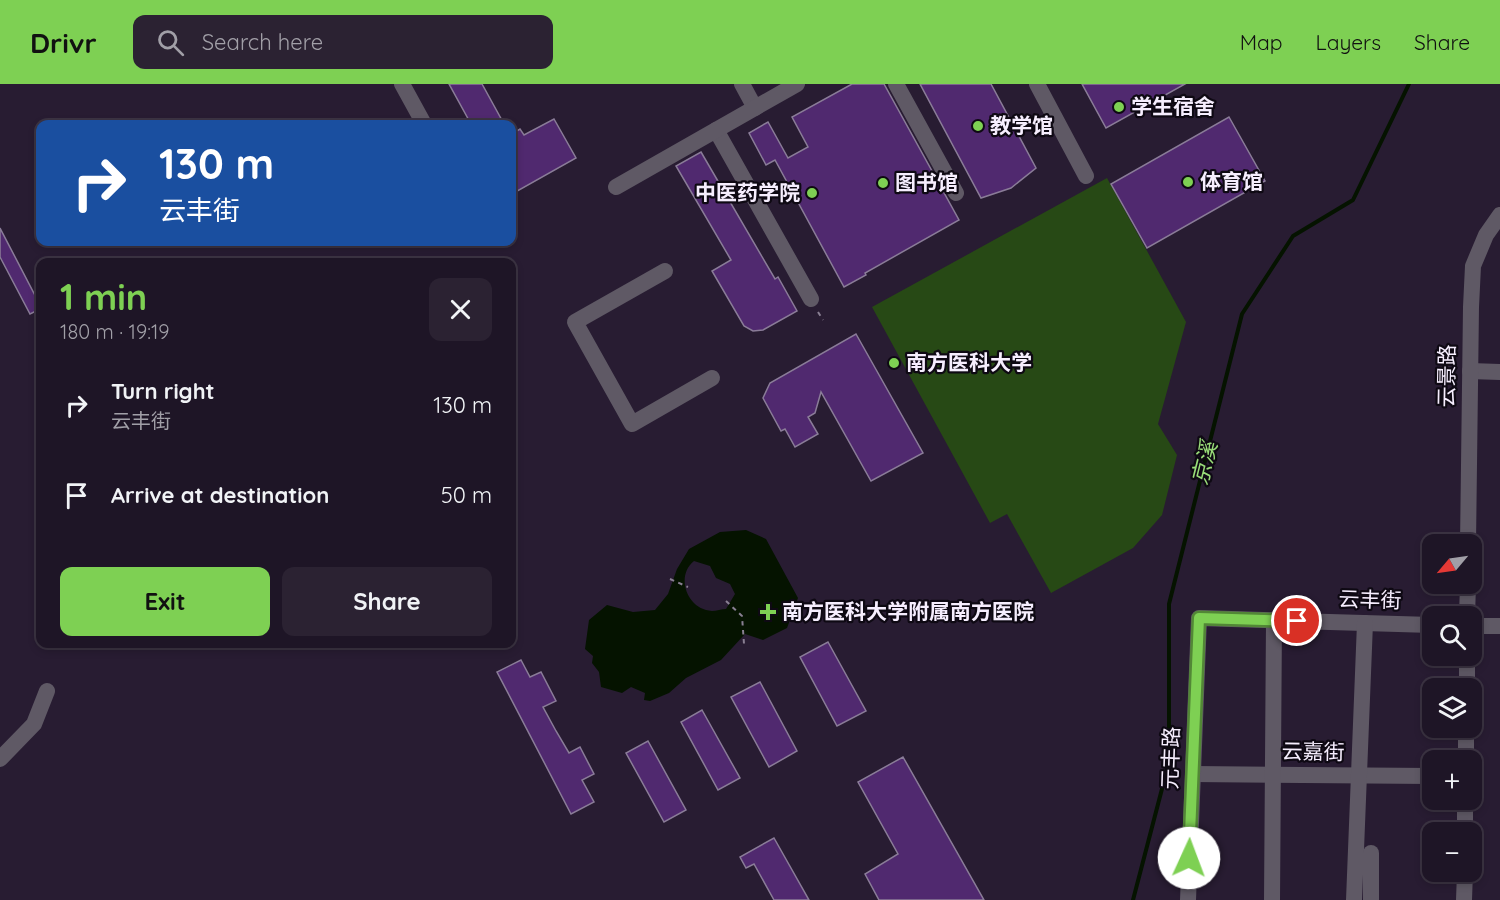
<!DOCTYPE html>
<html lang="en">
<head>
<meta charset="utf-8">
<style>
	body { margin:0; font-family:Quicksand,"Noto Sans SC",sans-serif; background:#2b2232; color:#f1f3f6; height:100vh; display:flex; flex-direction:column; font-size:22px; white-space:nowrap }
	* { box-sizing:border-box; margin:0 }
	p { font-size:20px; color:#a19fa7 }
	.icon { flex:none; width:33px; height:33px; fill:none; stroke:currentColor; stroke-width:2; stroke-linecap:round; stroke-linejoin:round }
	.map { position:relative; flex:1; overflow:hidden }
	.sheet { position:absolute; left:36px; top:174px; width:480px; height:390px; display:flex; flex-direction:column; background:#1e1526; border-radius:12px; box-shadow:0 3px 9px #0003,0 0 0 2px #3c3443 }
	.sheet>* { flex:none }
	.guide { position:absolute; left:36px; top:36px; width:480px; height:126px; border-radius:12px; box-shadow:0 3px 9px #0003,0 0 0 2px #3c3443; background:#1a4fa0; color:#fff; overflow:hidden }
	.needle { width:39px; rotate:241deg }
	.fabs { position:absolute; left:1422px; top:450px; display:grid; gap:12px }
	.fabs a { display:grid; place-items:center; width:60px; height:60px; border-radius:12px; background:#1e1526; box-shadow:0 3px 9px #0003,0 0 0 2px #3c3443; font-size:30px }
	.pin { position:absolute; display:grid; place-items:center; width:51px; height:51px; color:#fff; margin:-26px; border:3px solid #fff; border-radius:50%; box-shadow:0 2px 6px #0007 }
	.me { position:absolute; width:66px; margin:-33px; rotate:2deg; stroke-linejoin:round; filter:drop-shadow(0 0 4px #0008) }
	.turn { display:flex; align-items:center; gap:21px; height:126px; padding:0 24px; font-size:27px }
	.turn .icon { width:78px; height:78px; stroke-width:2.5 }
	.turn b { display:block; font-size:42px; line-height:51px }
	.round { display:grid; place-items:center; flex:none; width:63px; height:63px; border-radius:12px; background:#2b2232 }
	.headline { display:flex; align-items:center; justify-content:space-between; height:102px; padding:0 24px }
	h1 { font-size:36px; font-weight:800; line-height:45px; color:#7ed053 }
	.action { display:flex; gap:12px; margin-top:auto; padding:12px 24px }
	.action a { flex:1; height:69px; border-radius:12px; background:#7ed053; color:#111; font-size:24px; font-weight:800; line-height:69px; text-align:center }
	.action a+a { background:#2b2232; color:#f1f3f6 }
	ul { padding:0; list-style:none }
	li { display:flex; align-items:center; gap:18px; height:90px; padding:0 24px }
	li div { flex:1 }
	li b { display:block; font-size:22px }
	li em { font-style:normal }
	header { display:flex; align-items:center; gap:36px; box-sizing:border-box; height:84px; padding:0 30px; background:#7ed053; color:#111 }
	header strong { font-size:28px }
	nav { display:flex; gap:33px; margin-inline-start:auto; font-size:21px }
	.search { width:420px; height:54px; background:#2b2232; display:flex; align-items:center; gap:15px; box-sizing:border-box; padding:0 21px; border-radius:12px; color:#a19fa7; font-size:22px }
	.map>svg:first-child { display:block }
	.green { fill:#274915 }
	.water { fill:#051300; fill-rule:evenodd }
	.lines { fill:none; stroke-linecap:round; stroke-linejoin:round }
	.stream { stroke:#051300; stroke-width:4 }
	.building { fill:#50296f; stroke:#8a7c98; stroke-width:1.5 }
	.path { stroke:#897f92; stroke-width:2; stroke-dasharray:4.5 4.5; stroke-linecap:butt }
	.minor { stroke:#5f5965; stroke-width:16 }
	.route-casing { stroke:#528736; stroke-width:15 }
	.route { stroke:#7ed053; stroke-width:10 }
	.poi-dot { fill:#7ed053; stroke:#0e0913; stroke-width:2 }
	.labels { text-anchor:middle; stroke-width:4.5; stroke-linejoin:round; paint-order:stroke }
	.poi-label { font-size:21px; font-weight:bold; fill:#f6eefe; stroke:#0e0913; text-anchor:start }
	.street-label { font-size:21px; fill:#f6eefe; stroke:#0e0913 }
	.water-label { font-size:22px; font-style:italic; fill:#99dd79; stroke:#0e0913 }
</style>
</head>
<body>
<header>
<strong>Drivr</strong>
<div class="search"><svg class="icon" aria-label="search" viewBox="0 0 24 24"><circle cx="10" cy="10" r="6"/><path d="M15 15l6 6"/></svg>Search here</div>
<nav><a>Map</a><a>Layers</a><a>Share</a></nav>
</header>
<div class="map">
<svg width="1500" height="816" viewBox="0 0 1500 816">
	<rect width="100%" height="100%" fill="#281c32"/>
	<!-- green -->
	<polygon class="green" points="1107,94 1186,238 1158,340 1177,371 1162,431 1133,464 1051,509 1007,430 990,439 872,223"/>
	<!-- water -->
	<path class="water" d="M746,446L766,455L798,514L787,544L763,556L745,550L721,576L686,594L669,609L650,617L644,616L645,609L631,603L622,609L601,603L599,588L592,579L593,572L585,565L589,536L607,521L633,528L655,526L668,510L677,485L689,465L720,448ZM694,477L710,482L716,494L730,500L735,510L726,525C722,525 716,527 712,527C687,526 675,492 694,477Z"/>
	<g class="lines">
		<!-- stream -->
		<polyline class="stream" points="1133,816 1169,678 1169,520 1242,230 1293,152 1353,116 1409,0"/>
	</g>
	<!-- building -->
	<g class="building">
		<polygon points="449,0 482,0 504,40 471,40"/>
		<polygon points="852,0 884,0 959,136 865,189 866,191 844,203 775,76 766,81 749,49 768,38 788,74 808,63 792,33"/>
		<polygon points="920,0 991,0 1036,84 1011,104 981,114"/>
		<polygon points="1082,0 1185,0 1106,44"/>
		<polygon points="1229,33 1265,97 1147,164 1111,100"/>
		<polygon points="554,35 576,74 512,110 512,50 520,45 524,51"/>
		<polygon points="701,68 775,195 778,193 797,227 763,246 753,247 744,242 712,187 731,176 676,82"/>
		<polygon points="0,144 40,221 40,225 30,230 0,173"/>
		<polygon points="856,250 923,369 871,397 821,308 815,329 808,333 818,350 795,363 785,345 781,347 763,314 770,299"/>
		<polygon points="828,558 866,627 837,642 800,573"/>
		<polygon points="521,576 530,593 541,588 556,617 543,623 556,647 569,669 580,663 594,690 582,696 594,718 571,730 497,588"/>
		<polygon points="760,598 797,667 769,683 731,613"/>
		<polygon points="702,626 740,694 718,706 681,638"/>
		<polygon points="648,657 686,726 664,738 626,669"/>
		<polygon points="903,673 984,816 879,816 865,790 898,770 858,698"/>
		<polygon points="774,754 809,816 774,816 754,780 746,784 740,773"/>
	</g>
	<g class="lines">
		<!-- path -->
		<g class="path">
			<polyline points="818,228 823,236"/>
			<polyline points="670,495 688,503"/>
			<polyline points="726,517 742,532 744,560"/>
		</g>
		<!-- minor -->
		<g class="minor">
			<polyline points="402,0 424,40"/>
			<polyline points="742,0 755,24"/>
			<polyline points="896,0 956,109"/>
			<polyline points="1037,0 1086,92"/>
			<polyline points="716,46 811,215"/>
			<polyline points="616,103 797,0"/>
			<polyline points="665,187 575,238 632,340 712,294"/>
			<polyline points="1470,287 1500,288"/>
			<polyline points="1468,460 1471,223 1473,182 1486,151 1500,131"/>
			<polyline points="1467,532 1468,500"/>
			<polyline points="1472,542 1500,542"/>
			<polyline points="1467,604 1467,572"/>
			<polyline points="0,675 34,640 47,607"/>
			<polyline points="1466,676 1466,644"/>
			<polyline points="1193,690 1432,692"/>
			<polyline points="1465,748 1465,716"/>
			<polyline points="1188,816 1199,534 1432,541"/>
			<polyline points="1272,816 1274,536"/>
			<polyline points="1354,816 1365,539"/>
			<polyline points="1371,816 1371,769"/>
			<polyline points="1464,816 1465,788"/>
		</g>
	</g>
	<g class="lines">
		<!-- route casing -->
		<g class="route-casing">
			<polyline id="route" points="1189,774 1199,534 1297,537"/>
		</g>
		<!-- route -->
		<use href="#route" class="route"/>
	</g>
	<!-- markers -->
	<g class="poi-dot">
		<circle cx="1119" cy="23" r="6"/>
		<circle cx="978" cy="42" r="6"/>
		<circle cx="1188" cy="98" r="6"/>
		<circle cx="883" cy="99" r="6"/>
		<circle cx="812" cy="109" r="6"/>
		<circle cx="894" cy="279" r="6"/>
		<path d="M765 519h6v6h6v6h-6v6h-6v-6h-6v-6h6z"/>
	</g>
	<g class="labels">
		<!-- poi labels -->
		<g class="poi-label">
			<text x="1131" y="30">学生宿舍</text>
			<text x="990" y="49">教学馆</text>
			<text x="1200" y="105">体育馆</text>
			<text x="895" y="106">图书馆</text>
			<text x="800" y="116" text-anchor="end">中医药学院</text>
			<text x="906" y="286">南方医科大学</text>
			<text x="782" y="535">南方医科大学附属南方医院</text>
		</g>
		<!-- street labels -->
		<g class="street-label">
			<text transform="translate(1447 292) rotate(-89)" y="7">云景路</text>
			<text transform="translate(1370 516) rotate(2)" y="7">云丰街</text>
			<text transform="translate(1313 668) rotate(1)" y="7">云嘉街</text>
			<text transform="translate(1171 674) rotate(-88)" y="7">元丰路</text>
		</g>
		<!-- water labels -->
		<g class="water-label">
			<text transform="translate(1204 379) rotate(-76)" y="8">京溪</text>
		</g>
	</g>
</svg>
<div class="fabs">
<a><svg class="needle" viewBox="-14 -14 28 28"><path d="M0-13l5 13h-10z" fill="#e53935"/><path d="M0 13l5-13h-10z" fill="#a19fa7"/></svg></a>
<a><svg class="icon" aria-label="search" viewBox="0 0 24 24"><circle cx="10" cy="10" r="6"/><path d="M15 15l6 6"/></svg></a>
<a><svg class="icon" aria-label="layers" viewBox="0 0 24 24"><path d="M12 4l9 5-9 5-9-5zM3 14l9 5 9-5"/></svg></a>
<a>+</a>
<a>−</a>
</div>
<div class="pin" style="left:1297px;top:537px;background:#d93025"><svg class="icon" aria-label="arrive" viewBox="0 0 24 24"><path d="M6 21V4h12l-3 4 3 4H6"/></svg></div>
<svg class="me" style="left:1189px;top:774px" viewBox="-20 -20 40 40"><circle r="19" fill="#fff"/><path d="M0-13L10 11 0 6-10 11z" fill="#7ed053"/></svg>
<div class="guide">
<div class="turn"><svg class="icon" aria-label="right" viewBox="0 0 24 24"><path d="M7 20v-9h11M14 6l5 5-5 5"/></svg><div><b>130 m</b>云丰街</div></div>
</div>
<section class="sheet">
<div class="headline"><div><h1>1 min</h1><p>180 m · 19:19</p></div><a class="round"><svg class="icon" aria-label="close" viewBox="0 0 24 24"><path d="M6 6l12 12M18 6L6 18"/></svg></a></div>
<ul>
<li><svg class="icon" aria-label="right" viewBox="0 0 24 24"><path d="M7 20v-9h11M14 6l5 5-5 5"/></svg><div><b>Turn right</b><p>云丰街</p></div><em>130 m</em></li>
<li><svg class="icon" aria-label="arrive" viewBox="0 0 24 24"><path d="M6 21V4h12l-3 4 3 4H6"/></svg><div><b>Arrive at destination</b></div><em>50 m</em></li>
</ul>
<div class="action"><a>Exit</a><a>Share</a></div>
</section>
</div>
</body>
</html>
